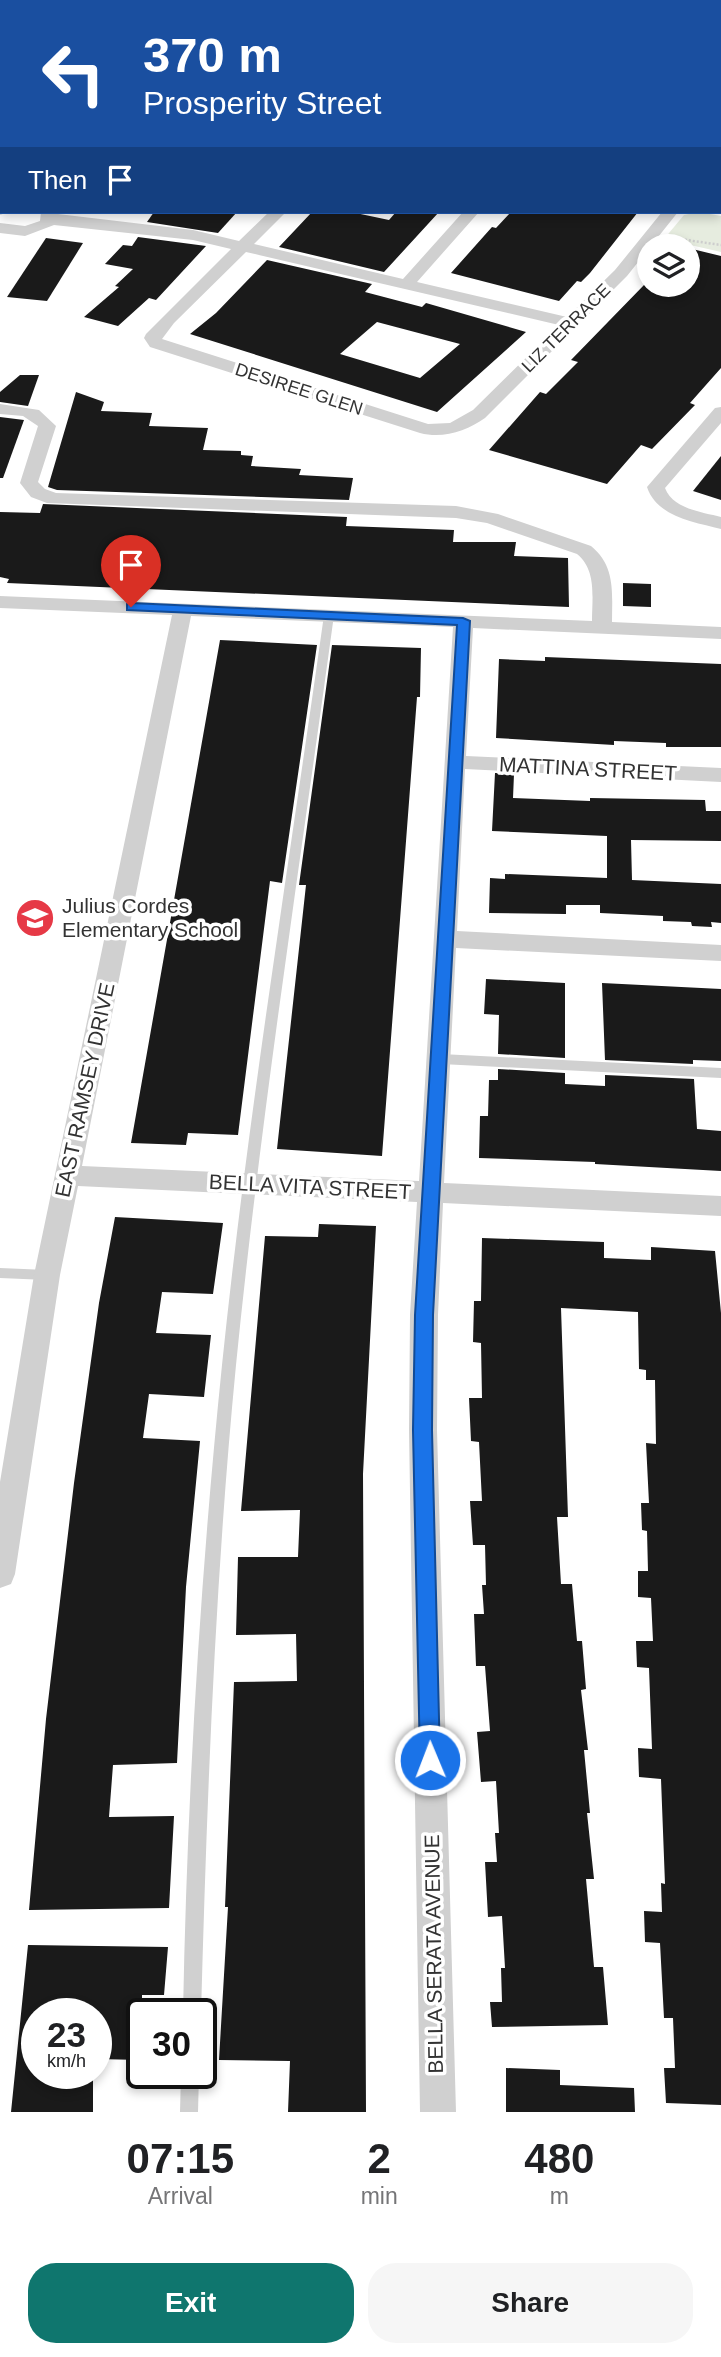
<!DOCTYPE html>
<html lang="en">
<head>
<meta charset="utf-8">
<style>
	body { margin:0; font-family:Helvetica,sans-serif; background:#f6f6f6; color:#202124; height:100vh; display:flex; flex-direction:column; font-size:26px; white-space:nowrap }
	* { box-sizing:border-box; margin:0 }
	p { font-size:23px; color:#757577 }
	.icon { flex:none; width:38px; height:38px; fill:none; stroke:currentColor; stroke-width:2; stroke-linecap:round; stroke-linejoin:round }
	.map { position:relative; height:2112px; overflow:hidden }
	.sheet { display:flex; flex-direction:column; background:#fff; flex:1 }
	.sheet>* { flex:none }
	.guide { position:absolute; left:0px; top:0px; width:721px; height:214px; box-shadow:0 4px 10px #0003; background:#1a4fa0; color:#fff; overflow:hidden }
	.buttons { position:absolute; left:637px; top:234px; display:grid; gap:14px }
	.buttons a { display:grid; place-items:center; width:63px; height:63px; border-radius:50%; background:#fff; box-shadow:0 4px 10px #0003; font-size:35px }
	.speed { position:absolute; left:21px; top:1998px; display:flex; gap:14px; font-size:35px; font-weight:700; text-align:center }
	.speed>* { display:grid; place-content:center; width:91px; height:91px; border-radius:50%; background:#fff; box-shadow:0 4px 10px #0003; line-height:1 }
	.speed small { font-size:18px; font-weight:400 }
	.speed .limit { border:4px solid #111; border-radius:10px; background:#fff; color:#111 }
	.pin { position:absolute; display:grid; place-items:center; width:60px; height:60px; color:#fff; margin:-72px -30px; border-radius:50% 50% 50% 0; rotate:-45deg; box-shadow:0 0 7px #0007 }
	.pin .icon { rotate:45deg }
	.me { position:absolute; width:77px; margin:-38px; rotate:359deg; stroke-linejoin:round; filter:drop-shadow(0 0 5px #0008) }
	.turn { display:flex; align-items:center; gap:24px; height:147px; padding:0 28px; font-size:32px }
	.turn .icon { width:91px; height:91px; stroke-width:2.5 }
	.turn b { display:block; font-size:49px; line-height:60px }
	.then { display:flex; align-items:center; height:66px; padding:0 28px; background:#0003; gap:14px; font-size:26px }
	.eta { display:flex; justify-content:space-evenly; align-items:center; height:119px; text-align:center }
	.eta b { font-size:42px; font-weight:600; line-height:49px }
	.primary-button { display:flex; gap:14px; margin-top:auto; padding:14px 28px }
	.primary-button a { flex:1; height:80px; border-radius:28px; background:#0f766e; color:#fff; font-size:28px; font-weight:600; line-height:80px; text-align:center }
	.primary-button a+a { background:#f6f6f6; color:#202124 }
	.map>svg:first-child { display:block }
	.green { fill:#e6ecdf }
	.building { fill:#1a1a1a; fill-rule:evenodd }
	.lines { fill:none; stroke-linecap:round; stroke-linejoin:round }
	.path { stroke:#cdcdcd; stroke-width:2.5; stroke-dasharray:2 2; stroke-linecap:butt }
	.service { fill:#d0d0d0; fill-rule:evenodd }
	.minor { fill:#d0d0d0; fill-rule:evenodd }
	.tertiary { fill:#d0d0d0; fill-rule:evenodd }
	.route { fill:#1a73e8; stroke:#114b97; stroke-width:2 }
	.labels { text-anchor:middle; stroke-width:7; stroke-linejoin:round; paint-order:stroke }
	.far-street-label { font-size:18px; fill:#333; stroke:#fff }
	.street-label { font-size:21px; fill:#333; stroke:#fff }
	.poi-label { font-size:21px; fill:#333; stroke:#fff; text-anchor:start }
</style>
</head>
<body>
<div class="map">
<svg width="721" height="2112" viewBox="0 0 721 2112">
	<rect width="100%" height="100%" fill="#fff"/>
	<!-- green -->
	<polygon class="green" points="699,212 721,216 721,252 664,239 684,215"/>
	<!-- building -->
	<g class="building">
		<polygon points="154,212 237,212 218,233 147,222"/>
		<polygon points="312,212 351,212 389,220 396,212 439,212 384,272 279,247"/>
		<polygon points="511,212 638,212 590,273 581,282 577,281 559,301 451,273 492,227 496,228"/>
		<polygon points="138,237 206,246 156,300 149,298 118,326 84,317 119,287 115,286 133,269 105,264 123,245 132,246"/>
		<polygon points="46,238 83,243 47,301 7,297"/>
		<polygon points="688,248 721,256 721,368 690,403 695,405 652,449 641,445 607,484 489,450 540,392 546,394 578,362 571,360 644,285 688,285"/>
		<path d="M267,260L372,284L365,292L422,307L426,303L526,332L437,412L190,334L216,313ZM377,322L460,344L420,378L340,354Z"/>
		<polygon points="20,375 39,375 28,406 0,402 0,392"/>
		<polygon points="76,392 104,402 101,411 152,413 149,426 208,428 203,450 241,451 241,455 253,456 251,466 301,469 299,475 353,478 349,500 57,490 48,487"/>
		<polygon points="0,417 24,420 3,478 0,478"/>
		<polygon points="721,456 721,500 693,491"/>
		<polygon points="43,504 347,517 346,526 454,530 453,542 516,542 514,556 568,558 569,607 7,583 9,579 0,577 0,512 40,513"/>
		<polygon points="623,583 651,584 651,607 623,606"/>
		<polygon points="220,640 317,645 282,883 270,881 238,1135 188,1133 186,1145 131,1143"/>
		<polygon points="332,645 421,648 420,697 417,697 382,1156 277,1149 306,885 299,885"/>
		<polygon points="545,657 721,664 721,747 666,747 666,743 614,741 614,745 496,738 499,659 545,661"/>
		<polygon points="495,773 514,774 513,798 590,801 590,798 705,800 706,811 721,811 721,841 631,840 632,880 721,884 721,923 711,922 712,927 692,926 691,922 663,921 663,916 600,913 600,905 566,905 566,914 489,913 490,878 505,879 505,874 607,878 607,836 492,831"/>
		<polygon points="486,979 565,983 565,1058 498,1054 499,1015 484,1014"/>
		<polygon points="602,983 721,989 721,1061 693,1060 693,1064 605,1060"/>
		<polygon points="498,1069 565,1073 565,1084 605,1086 605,1075 694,1079 697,1129 721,1131 721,1171 595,1164 595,1162 479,1158 480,1116 488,1116 489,1080 498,1080"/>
		<polygon points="115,1217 223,1223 213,1294 162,1292 156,1333 211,1335 204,1397 149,1394 143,1438 200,1441 186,1587 177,1763 113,1765 109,1817 174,1816 169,1908 29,1910 46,1719 74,1483 99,1303"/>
		<polygon points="319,1224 376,1226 363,1474 366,2112 288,2112 290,2061 219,2060 228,1907 225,1907 234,1682 297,1681 296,1634 236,1635 238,1557 298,1557 300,1510 241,1511 265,1236 318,1237"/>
		<polygon points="482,1238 604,1242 604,1258 651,1260 651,1247 715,1251 721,1313 721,2105 666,2103 664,2068 675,2068 673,2018 664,2018 660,1943 645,1942 644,1911 662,1912 661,1883 665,1884 661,1779 639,1777 638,1748 652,1749 649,1668 637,1667 636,1641 653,1641 651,1598 638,1597 638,1571 648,1571 647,1531 642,1530 641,1503 649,1503 646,1443 656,1444 655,1380 646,1380 646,1370 639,1369 638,1312 561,1308 568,1517 557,1517 561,1584 572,1584 577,1641 582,1641 586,1689 581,1690 588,1750 584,1750 590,1813 587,1813 594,1879 586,1879 594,1967 603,1967 608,2025 492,2027 490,2002 502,2002 501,1968 505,1968 502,1916 488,1917 485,1862 497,1862 495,1833 499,1833 496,1781 481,1782 477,1732 490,1731 485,1666 476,1666 474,1614 484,1614 482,1585 486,1585 485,1545 473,1545 470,1501 482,1501 479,1442 471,1441 469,1398 482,1398 481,1343 473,1342 474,1301 481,1301"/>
		<polygon points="28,1945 168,1947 164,1995 142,1995 142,2060 96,2059 96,2010 37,2009 37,2074 93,2074 93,2112 11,2112"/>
		<polygon points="506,2068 560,2070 560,2085 634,2088 635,2112 506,2112"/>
	</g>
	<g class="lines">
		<!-- path -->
		<polyline class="path" points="673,238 721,245"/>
		<!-- service -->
		<g class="service">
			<rect x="0" y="32" width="2" height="4"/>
			<path d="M329,612L334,615C300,865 261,1114 236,1365C215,1581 207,1797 201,2014H183C187,1798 200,1580 222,1365C248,1114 289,865 324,615Z"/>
			<polygon points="441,1054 721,1068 721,1078 441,1064 435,1059"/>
			<polygon points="0,1268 47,1270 52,1271 54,1275 52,1279 47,1280 0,1278"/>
			<polygon points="181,2074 199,2074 198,2112 180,2112"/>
		</g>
		<!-- minor -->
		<g class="minor">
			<polygon points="2,204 2,212 8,212 0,215"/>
			<polygon points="719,204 721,214 713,212 719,212"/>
			<path d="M41,212L193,230L239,241L269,212H286L254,244L403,279L463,212H479L417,282L567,317L615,270L662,212H678L627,276L485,418C467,431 443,439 420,433L150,347L144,338L146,334L231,249L193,240L54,225L25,236L0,233V223L25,226L40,221ZM246,252L559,325L473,410L450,423L428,424L162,339L174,323Z"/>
			<path d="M0,404L39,410L56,426L38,482L45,489L56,493L456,506L498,514L591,546C616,566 612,594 612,622L721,627V639L473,628L466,756L721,768V782L465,769L457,931L721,945V961L456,948L444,1183L721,1196V1216L443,1203L438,1315L437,1430L456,2112H420L409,1430L410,1315L417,1202L78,1186L60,1275L15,1574L11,1584L0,1588V1482L34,1275L172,615L0,608V596L592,621C592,598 597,570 577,554L487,523L456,518L47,503L31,497L20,483L38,426L23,416L0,414ZM191,616L453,627L419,1181L82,1166Z"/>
			<path d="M721,407V423L665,488C673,509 702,512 721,517V529C694,522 657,517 647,487L715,408Z"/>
		</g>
		<!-- tertiary -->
		<g class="tertiary">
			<rect x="0" y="72" width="2" height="10"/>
			<rect x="719" y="149" width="2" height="10"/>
		</g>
	</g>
	<!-- route -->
	<polygon class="route" points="131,603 463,618 470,621 433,1315 432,1430 440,1760 437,1767 430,1770 423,1767 420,1760 413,1430 415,1315 457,625 127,610 127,604"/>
	<!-- icons -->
	<defs>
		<g id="school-disc" transform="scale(2.0125)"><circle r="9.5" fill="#e63946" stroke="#fff"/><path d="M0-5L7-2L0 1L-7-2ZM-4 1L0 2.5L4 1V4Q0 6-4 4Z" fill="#fff"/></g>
	</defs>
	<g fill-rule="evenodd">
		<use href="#school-disc" x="35" y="918"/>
	</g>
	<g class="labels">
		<!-- far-street labels -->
		<g class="far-street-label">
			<text transform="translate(566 328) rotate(-45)" y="6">LIZ TERRACE</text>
			<text transform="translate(299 389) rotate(18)" y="6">DESIREE GLEN</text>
		</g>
		<!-- street labels -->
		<g class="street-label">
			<text transform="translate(588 769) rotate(3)" y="7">MATTINA STREET</text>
			<text transform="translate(85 1090) rotate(-78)" y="7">EAST RAMSEY DRIVE</text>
			<text transform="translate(310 1187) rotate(3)" y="7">BELLA VITA STREET</text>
			<text transform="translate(434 1954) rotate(-91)" y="7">BELLA SERATA AVENUE</text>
		</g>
		<!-- poi labels -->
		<g class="poi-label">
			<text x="62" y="913">Julius Cordes<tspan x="62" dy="24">Elementary School</tspan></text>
		</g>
	</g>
</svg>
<div class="buttons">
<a><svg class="icon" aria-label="layers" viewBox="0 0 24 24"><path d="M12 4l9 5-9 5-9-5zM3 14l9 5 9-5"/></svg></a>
</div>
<div class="speed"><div>23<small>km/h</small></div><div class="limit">30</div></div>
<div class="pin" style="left:131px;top:607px;background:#d93025"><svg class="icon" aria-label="arrive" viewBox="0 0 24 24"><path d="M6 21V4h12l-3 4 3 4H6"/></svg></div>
<svg class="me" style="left:430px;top:1760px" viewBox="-20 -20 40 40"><circle r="17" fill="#1a73e8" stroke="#fff" stroke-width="3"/><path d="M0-11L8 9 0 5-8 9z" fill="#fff"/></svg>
<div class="guide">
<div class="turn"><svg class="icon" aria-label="left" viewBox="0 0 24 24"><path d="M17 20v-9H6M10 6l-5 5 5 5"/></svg><div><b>370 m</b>Prosperity Street</div></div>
<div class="then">Then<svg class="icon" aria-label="arrive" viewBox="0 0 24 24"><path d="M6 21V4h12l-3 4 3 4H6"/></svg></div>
</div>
</div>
<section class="sheet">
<div class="eta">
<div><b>07:15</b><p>Arrival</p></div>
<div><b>2</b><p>min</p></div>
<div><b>480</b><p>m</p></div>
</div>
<div class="primary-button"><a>Exit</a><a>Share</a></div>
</section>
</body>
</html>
